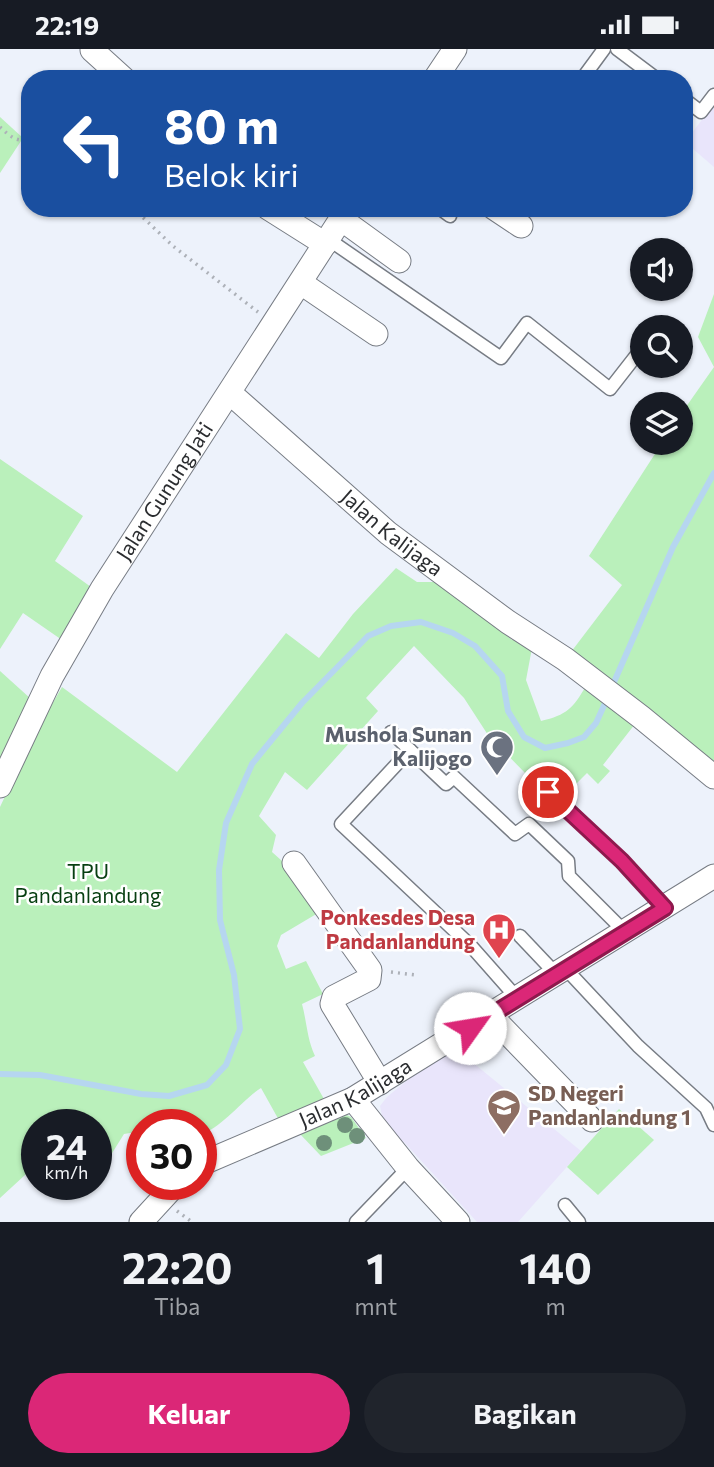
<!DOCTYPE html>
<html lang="id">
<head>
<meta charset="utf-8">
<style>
	body { margin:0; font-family:Commissioner,sans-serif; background:#20242c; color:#f1f3f6; height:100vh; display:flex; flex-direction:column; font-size:26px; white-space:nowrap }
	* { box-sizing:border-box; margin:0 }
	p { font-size:23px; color:#9ea1a6 }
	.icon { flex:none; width:38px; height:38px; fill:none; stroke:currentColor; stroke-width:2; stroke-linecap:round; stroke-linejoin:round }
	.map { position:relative; height:1173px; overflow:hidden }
	.side { display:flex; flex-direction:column; background:#171b24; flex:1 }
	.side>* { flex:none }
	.banner { position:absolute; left:21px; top:21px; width:672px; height:147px; border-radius:28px; box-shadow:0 2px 5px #0004; background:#1a4fa0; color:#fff; overflow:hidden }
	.buttons { position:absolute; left:630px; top:189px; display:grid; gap:14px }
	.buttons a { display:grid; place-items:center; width:63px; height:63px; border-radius:50%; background:#171b24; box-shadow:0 2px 5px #0004; font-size:35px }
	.speed { position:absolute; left:21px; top:1060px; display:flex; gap:14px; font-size:35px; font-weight:700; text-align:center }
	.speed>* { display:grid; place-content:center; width:91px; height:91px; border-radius:50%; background:#171b24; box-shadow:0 2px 5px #0004; line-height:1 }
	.speed small { font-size:18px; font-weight:400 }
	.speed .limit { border:10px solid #d22; background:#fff; color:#111 }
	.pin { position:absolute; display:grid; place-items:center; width:60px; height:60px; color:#fff; margin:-30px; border:4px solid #fff; border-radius:50%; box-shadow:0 2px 7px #0007 }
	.me { position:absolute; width:77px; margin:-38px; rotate:58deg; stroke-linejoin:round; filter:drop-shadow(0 0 5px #0008) }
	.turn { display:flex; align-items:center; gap:24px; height:147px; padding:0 28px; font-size:32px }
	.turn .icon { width:91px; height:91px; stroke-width:2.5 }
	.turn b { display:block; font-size:49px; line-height:60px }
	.eta { display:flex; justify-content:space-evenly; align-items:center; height:119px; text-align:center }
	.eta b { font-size:42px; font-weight:700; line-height:49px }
	.primary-button { display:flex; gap:14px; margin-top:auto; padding:14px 28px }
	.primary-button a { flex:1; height:80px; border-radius:42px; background:#db2777; color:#fff; font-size:28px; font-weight:700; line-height:80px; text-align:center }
	.primary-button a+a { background:#20242c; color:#f1f3f6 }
	.status { display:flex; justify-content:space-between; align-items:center; height:49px; padding:0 35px; background:#171b24; direction:ltr }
	.status svg { height:19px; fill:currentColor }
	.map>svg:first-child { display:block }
	.education { fill:#e9e5fb }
	.green { fill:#baf0bb }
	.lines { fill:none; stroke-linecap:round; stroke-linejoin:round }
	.stream { stroke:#b6d6f0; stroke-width:6 }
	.service-casing { stroke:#777c84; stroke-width:15 }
	.minor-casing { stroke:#777c84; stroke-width:25 }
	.path { stroke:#adb1b8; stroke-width:3.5; stroke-dasharray:2 5; stroke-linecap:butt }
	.service { stroke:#fff; stroke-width:12 }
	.minor { stroke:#fff; stroke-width:23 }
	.tree { fill:#6e907a }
	.route-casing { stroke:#8e194d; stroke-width:18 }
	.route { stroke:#db2777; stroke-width:12 }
	.labels { text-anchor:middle; stroke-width:5; stroke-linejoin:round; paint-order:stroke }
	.street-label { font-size:21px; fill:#2b2d30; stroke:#fff }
	.worship-label { font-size:21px; font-weight:bold; fill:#5b616d; stroke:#fff; text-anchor:end }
	.park-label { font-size:21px; fill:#073f11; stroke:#fff }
	.health-label { font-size:21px; font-weight:bold; fill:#be3a42; stroke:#fff; text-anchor:end }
	.education-label { font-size:21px; font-weight:bold; fill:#785e54; stroke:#fff; text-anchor:start }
</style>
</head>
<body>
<div class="status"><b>22:19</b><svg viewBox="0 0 49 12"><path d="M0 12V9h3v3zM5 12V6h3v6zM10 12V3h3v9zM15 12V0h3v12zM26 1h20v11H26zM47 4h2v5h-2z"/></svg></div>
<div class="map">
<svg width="714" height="1173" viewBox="0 0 714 1173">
	<rect width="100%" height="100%" fill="#edf2fb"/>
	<!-- education -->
	<g class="education">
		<polygon points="714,55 714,118 685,93"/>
		<polygon points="455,999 581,1102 518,1173 477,1173 404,1093 399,1098 390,1087 395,1083 382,1067 380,1057 387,1048 421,1020"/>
	</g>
	<!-- green -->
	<g class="green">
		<polygon points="0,68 23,89 0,124"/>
		<polygon points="714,245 714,715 571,603 622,536 589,507 662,394 681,394 681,365 714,318 698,288"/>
		<polygon points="0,410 83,467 55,512 91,538 62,591 23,564 0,600"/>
		<path d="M396,519L417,533H442L512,591L518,586L532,599L526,631L541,672C567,666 573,659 586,637L635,675L603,716L610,722L598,735L587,724L564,747L535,719L527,726L488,686L464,649L414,597L366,649L378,662L307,741L285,723L259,767L276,786L272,803L291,820L318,864L281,886L277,897L286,920L306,912L323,945L302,955C307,974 307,990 315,1007L303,1013L324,1050L280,1073L261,1039C243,1050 219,1082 201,1084V1076H142V1082L124,1085L109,1109L96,1097V1076H37V1115L0,1149V758L32,690L62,638L177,723L286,584L319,609L353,565Z"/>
		<polygon points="0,622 31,650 0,714"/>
		<polygon points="619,1060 654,1091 598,1146 567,1118"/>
		<polygon points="347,1066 351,1068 366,1089 321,1107 300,1085"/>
	</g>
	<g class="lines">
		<!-- stream -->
		<g class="stream">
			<polyline points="611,640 673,498 714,424"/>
			<polyline points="0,1025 40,1026 141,1045 169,1047 207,1036 226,1016 240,980 234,926 220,871 219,821 226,774 252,715 302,654 368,587 391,577 421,573 453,584 475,597 502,627 508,662 524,688 545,699 568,694 584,688 596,674 607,650"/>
		</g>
		<!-- service casing -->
		<g class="service-casing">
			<g id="service">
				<polyline points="617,0 657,30"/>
				<polyline points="582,30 604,0"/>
				<polyline points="684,50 701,63 714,46"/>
				<polyline points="439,159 450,167"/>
				<polyline points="328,190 501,309 527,274 610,340 642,299"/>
				<polyline points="391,683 446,735 454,728 515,785 529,775 568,812 569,827 625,883"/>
				<polyline points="410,701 341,775 471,897 517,949"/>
				<polyline points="548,743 622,812 665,859"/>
				<polyline points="520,887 556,925"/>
				<polyline points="565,919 638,997 706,1059 714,1076"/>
				<polyline points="565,1156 579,1173"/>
				<polyline points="356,1173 408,1119"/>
			</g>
		</g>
		<!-- minor casing -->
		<g class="minor-casing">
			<g id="minor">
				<polyline points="92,1 124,30"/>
				<polyline points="435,30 455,0"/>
				<polyline points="268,159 325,195"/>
				<polyline points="494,159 521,177"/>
				<polyline points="341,170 399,212"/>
				<polyline points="301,234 376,285"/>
				<path id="s1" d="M230,344L388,484L508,573L565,610L641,668L714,728"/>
				<path id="s2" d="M0,737L52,627L102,540L348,159"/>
				<polyline points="294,814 370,921 369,930 334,948 332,955 380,1034"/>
				<polyline points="490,966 592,1071"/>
				<polyline points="353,1050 408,1119 458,1173"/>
				<path id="s3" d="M201,1115L353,1050L714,827"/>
				<polyline points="141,1173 175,1136"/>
			</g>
		</g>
		<!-- path -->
		<g class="path">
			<path d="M0,78C9,86 18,96 30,88"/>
			<polyline points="133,159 173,197 258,263"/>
			<polyline points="391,923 415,926"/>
			<polyline points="177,1162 192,1173"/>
		</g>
		<!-- service -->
		<use href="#service" class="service"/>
		<!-- minor -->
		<use href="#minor" class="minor"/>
	</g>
	<!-- trees -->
	<g class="tree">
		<circle cx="345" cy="1076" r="8"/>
		<circle cx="357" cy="1087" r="8"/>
		<circle cx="324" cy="1094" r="8"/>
	</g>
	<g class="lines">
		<!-- route casing -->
		<g class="route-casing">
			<polyline id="route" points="470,979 665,859 622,812 548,743"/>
		</g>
		<!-- route -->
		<use href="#route" class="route"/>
	</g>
	<!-- icons -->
	<defs>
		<g id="mosque-pin" transform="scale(1.75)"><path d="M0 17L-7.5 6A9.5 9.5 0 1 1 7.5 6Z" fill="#6b7280" stroke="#fff"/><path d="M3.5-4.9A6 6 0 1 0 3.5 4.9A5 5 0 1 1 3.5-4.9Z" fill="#fff"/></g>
		<g id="hospital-pin" transform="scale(1.75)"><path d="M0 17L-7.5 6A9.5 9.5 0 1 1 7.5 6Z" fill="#e0444e" stroke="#fff"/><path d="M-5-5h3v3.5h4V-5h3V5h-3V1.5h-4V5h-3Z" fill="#fff"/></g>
		<g id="school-pin" transform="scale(1.75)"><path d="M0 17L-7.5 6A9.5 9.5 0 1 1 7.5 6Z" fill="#8d6e63" stroke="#fff"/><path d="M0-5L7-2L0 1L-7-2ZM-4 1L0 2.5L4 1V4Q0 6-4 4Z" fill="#fff"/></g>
	</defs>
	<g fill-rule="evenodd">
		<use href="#mosque-pin" x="497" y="698"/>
		<use href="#hospital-pin" x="499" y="881"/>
		<use href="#school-pin" x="504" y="1057"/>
	</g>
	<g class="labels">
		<!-- street labels -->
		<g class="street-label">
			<text dy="7" stroke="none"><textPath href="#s2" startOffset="338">Jalan Gunung Jati</textPath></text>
			<text dy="7" stroke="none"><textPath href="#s1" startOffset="214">Jalan Kalijaga</textPath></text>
			<text dy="7" stroke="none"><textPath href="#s3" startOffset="170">Jalan Kalijaga</textPath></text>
		</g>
		<!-- worship labels -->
		<g class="worship-label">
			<text x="472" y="693">Mushola Sunan<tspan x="472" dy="24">Kalijogo</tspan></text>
		</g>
		<!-- park labels -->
		<g class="park-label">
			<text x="88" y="830">TPU<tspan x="88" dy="24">Pandanlandung</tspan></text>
		</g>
		<!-- health labels -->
		<g class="health-label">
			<text x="475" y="876">Ponkesdes Desa<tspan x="475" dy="24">Pandanlandung</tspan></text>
		</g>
		<!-- education labels -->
		<g class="education-label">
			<text x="528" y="1052">SD Negeri<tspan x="528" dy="24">Pandanlandung 1</tspan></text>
		</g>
	</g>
</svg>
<div class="buttons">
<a><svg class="icon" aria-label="sound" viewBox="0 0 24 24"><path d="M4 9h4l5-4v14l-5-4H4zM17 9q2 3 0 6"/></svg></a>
<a><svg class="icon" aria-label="search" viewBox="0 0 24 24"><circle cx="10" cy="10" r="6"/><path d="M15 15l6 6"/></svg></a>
<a><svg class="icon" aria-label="layers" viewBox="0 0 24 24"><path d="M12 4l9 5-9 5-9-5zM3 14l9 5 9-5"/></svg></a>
</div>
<div class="speed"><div>24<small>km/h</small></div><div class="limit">30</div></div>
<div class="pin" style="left:548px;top:743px;background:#d93025"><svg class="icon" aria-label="arrive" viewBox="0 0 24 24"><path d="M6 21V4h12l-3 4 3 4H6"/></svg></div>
<svg class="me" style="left:470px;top:979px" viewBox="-20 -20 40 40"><circle r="19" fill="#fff"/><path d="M0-13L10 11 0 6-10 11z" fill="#db2777"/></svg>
<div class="banner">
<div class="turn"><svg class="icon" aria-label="left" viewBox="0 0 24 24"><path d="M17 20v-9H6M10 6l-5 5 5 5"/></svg><div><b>80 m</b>Belok kiri</div></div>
</div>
</div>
<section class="side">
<div class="eta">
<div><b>22:20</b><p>Tiba</p></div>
<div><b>1</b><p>mnt</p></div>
<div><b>140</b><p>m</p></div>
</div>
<div class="primary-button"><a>Keluar</a><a>Bagikan</a></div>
</section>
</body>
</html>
